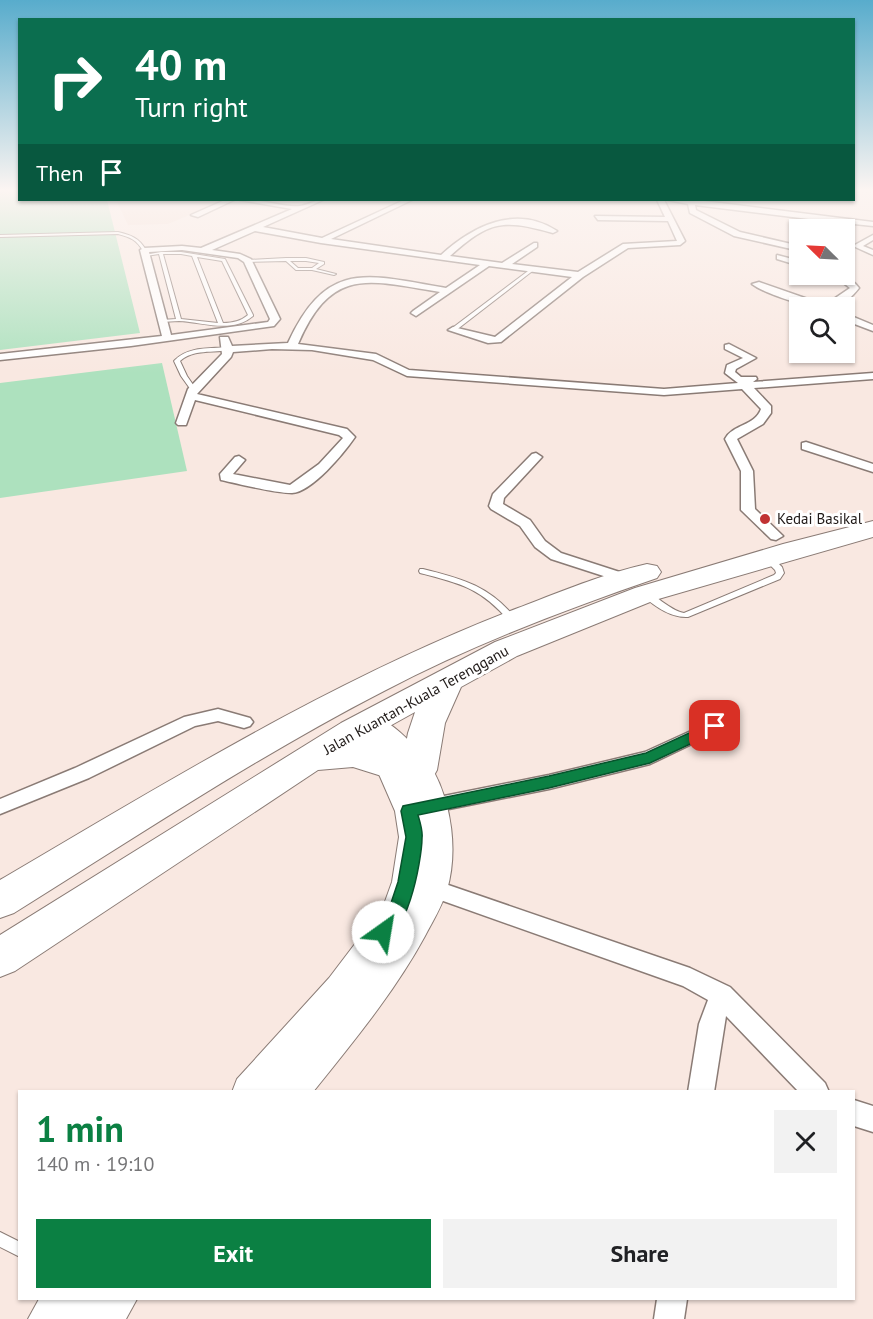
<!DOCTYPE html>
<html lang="en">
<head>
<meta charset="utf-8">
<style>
	body { margin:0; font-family:"PT Sans",sans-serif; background:#f2f2f2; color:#202124; height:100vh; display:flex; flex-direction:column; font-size:22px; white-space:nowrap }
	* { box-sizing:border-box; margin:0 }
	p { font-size:20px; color:#757577 }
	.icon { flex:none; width:33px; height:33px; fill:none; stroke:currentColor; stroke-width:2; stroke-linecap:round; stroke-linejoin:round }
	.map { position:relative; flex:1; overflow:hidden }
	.panel { position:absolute; left:18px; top:1090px; width:837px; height:210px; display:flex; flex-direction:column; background:#fff; border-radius:0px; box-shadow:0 2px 4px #0004 }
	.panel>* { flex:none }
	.top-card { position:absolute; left:18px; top:18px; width:837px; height:183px; border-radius:0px; box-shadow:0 2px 4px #0004; background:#0b6e4f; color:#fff; overflow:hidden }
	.needle { width:39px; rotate:294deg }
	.controls { position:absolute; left:789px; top:219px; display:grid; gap:12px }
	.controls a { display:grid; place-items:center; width:66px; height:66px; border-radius:0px; background:#fff; box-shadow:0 2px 4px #0004; font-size:30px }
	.pin { position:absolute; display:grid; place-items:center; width:51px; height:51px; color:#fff; margin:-26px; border-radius:12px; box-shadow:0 3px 9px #0006 }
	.me { position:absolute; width:66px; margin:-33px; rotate:32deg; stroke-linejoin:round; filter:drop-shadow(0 0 4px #0008) }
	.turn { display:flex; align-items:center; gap:21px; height:126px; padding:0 18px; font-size:27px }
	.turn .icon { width:78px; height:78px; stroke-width:2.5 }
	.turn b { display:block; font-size:42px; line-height:51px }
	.then { display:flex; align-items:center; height:57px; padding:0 18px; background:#0003; gap:12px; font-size:22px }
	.round { display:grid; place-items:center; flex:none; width:63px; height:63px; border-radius:0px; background:#f2f2f2 }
	.summary { display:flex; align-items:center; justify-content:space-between; height:102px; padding:0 18px }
	h1 { font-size:36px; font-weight:600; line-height:45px; color:#0b8043 }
	.cta { display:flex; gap:12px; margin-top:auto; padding:12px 18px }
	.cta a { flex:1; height:69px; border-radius:0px; background:#0b8043; color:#fff; font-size:24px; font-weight:600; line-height:69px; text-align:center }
	.cta a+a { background:#f2f2f2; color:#202124 }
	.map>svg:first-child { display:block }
	.built { fill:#f3dbd0 }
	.green { fill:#ade1be }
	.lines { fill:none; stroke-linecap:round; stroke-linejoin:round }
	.lane-casing { stroke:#8a7b75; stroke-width:2 }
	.street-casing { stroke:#8a7b75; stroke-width:3 }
	.secondary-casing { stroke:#8a7b75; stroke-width:2 }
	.highway-casing { stroke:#8a7b75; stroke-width:2 }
	.lane { fill:#fff; fill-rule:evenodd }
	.street { fill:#fff; fill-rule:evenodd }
	.secondary { fill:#fff; fill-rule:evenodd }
	.highway { fill:#fff; fill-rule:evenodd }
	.route { fill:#0b8043; stroke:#07532c; stroke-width:1.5 }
	.poi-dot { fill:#c13233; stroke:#fff; stroke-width:2 }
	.labels { text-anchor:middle; stroke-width:6; stroke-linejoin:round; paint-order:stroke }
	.poi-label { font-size:15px; fill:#1f1917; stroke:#fff; text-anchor:start }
	.street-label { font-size:15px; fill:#1f1917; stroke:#fff }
</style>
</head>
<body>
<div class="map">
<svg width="873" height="1319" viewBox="0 0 873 1319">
	<rect width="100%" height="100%" fill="#f9e8e1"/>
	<!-- built -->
	<polygon class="built" points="116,200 225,200 168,224 128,225"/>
	<!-- green -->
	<g class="green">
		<polygon points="0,189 19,189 20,200 107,200 140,333 0,350"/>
		<polygon points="162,363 187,471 0,498 0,383"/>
	</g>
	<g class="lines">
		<!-- lane casing -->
		<g class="lane-casing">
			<g id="lane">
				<path d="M118,232C131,235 139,238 146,250L143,251C137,240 130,237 118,234L0,237V235Z"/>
				<path d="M161,252H181L225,259L253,315V316C232,334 203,322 179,321C173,321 167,322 160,322V321L162,320L176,319L159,254L146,256L144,255ZM163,254H181L192,256L218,323L181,319ZM197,257L222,261L248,315C241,321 233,323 223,323Z"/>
				<path d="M286,258H306L324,262V264L316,269L336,274L334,275L312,270H296L286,261L248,262L246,261L248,260ZM290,261H306L319,263L312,268H298Z"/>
				<polygon points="532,268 535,269 455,331 451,331 451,329"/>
				<path d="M228,347L230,348V350C213,353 193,349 180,361L187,376L196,389L191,390L181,376L174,361L175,360C189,346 210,349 228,347Z"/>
				<path d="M765,556H771L782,567L784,573L780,579L688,617C670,618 654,606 641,594L642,592C655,592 668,610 684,613L774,575L776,573L775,570L765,560L764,558Z"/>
				<path d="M420,569H423C463,579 490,586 517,620L513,622H510C481,588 462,584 420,573L419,571Z"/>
				<polygon points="0,1232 20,1242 20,1257 0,1247"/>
			</g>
		</g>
		<!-- street casing -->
		<g class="street-casing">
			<g id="street">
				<polygon points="225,200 234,200 198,217 191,215"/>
				<path d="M240,200C260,198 283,208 300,206C308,205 314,200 323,200L263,227L322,238L404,200H412L331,239L441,255C473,226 516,204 557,231L553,233C503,219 490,220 450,256L502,263L534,243H537V247L512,264L578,272L623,244L677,241L668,221L598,220L595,216L665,217L657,200H664L685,241L680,245L628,248L583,277L501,342L488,343L448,330L453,327L495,337L572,277L489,266L416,316L411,313L413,311L440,292C369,281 332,265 298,344L376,354L409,370L664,389L738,383L725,373L727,365L743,358L725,349V345L729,344L756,358L736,369L735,372L741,377H756L757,379L753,382L873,373V379L754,388L771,406V413L763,424L737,439L753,471L755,509L783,536L776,540L771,539L741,510V471L725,439C733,424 755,426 761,409L742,389L664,395L407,376L373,360L312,350L272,349L233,352L231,357L197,394L347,429L355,437C344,453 312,492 292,493C275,493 239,484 221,480L220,474L235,457L239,456L245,460L233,474L290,485L319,464L343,438L339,435L195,400L186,425H178L176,423L188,389L222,354L220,337H228L232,346L288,343C327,258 368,275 446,288L480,265L321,243L255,231L212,250L240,254L251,259L280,319L274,326L131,346L0,360V354L162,336L140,250L144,248L182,246L201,248L292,209ZM182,250L238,258L244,262L270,319L268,322L171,335L149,252Z"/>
				<polygon points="668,200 696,200 873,222 873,226 835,222 817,230 806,230 825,221 695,205 696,210 740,232 800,246 800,251 734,236 690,213 688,204"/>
				<polygon points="873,235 873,240 863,246 873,250 873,255 853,246"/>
				<polygon points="777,255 800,261 800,266 777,259"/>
				<path d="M817,274C834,274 848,273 859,288C854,295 842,306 833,308C816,311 765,294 752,284L759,282L825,305L850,288L841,281Z"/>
				<polygon points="844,313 873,325 873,331 844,320"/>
				<polygon points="806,442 873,464 873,472 802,449 802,443"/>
				<polygon points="536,453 542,457 504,498 503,504 530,520 545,541 561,553 632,576 634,579 632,582 622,582 551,559 535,547 520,526 491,509 489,506 493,494 532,454"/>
				<polygon points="218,709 250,718 253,722 250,726 244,728 218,721 195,726 89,778 0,814 0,799 75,768 184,717"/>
				<polygon points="715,720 721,722 724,726 721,730 650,764 549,789 424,814 417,812 414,807 417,802 424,800 549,775 645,752"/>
				<polygon points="425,877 690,968 730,987 825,1083 829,1092 799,1092 726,1016 714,1092 688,1092 699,1024 708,1000 683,986 418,892 414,886 418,880"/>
				<polygon points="854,1100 873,1106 873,1132 854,1126"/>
				<polygon points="657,1299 687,1299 684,1319 654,1319"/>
			</g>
		</g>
		<!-- secondary casing -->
		<g class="secondary-casing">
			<g id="secondary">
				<path d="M369,713C390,719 422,751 433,770C452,805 458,852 447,890C442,906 433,921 425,936C394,993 353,1042 313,1092H232L237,1079L329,978L383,907L392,882L399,837L395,811L378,772L340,731L344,725L357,723L360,716Z"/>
				<polygon points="39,1299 137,1299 126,1319 28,1319"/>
			</g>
		</g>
		<!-- highway casing -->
		<g class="highway-casing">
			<g id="highway">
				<path d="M873,521V537L655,600L517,656L461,687L445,723L437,770L432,779L419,783L406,779L402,772L388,778L353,767L318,770L15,971L0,977V935L341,723L495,642L635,588L783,544ZM415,712L408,733L403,759C394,749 373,746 361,742Z"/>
				<path d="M647,564L657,566L661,572L657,578C564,610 472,645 384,691C256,757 136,837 14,913L0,918V880C169,781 335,678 518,608C560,592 603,574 647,564Z"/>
			</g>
		</g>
		<!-- lane -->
		<use href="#lane" class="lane"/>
		<!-- street -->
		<use href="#street" class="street"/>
		<!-- secondary -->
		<use href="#secondary" class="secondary"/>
		<!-- highway -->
		<use href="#highway" class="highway"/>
	</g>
	<!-- sky -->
	<linearGradient id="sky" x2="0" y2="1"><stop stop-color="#58accc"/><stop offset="0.51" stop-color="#fcf5f2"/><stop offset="1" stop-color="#fcf5f2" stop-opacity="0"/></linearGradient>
	<rect width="873" height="373" fill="url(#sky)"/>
	<!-- route -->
	<path class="route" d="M715,721L720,723L722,726L720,730L650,763L549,788L418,815C420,822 423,831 422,838C422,859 406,948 377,937L374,932L389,909L398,882L406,837L401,811L403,806L549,776L646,753Z"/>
	<!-- markers -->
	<circle class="poi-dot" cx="765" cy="519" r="6"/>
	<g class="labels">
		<!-- poi labels -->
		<g class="poi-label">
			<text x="777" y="524">Kedai Basikal</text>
		</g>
		<!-- street labels -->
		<g class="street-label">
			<text transform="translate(416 700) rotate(-29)" y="5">Jalan Kuantan-Kuala Terengganu</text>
		</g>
	</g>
</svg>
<div class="controls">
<a><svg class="needle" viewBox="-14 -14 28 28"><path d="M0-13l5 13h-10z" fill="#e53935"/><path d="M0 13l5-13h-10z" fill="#757577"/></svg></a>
<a><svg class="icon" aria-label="search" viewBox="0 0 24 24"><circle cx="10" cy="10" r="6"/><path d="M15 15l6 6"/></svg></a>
</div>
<div class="pin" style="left:715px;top:726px;background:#d93025"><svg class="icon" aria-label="arrive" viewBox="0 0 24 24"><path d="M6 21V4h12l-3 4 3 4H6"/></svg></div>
<svg class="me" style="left:383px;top:932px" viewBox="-20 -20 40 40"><circle r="19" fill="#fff"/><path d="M0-13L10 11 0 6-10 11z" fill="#0b8043"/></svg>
<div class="top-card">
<div class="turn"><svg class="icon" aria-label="right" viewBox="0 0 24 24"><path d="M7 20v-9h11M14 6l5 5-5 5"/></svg><div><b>40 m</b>Turn right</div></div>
<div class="then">Then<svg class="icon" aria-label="arrive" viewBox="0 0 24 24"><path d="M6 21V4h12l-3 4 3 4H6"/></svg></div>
</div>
<section class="panel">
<div class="summary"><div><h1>1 min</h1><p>140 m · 19:10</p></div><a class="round"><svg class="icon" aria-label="close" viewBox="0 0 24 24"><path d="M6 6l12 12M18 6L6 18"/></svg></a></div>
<div class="cta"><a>Exit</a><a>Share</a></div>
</section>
</div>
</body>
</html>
